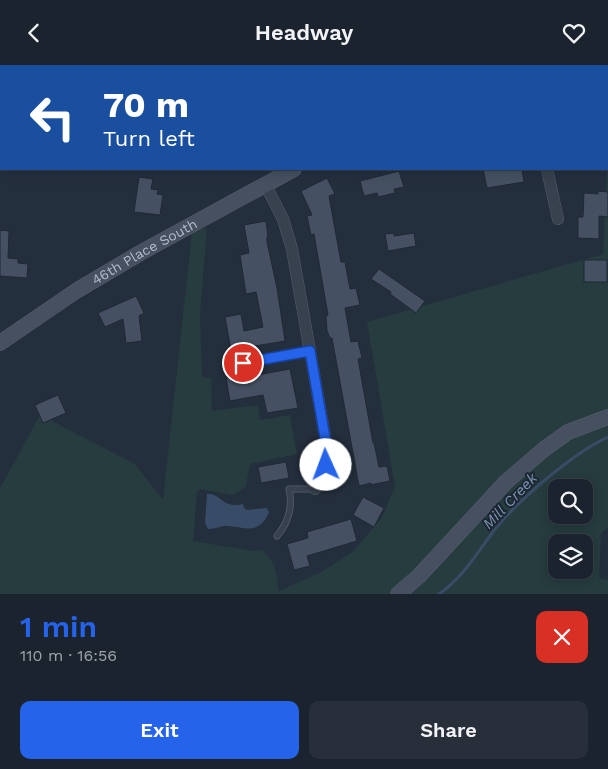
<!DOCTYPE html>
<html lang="en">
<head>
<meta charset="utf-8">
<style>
	body { margin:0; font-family:"Work Sans",sans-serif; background:#282f3a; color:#f1f3f6; height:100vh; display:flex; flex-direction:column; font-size:19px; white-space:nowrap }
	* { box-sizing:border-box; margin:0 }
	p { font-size:16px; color:#a0a4aa }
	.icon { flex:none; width:28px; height:28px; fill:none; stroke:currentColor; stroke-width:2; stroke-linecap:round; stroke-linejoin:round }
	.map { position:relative; height:529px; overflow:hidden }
	.panel { display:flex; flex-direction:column; background:#1b232e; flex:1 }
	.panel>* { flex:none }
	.guide { position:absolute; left:0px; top:0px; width:609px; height:105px; box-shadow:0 2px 12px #0003,0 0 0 1px #39404a; background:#1a4fa0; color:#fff; overflow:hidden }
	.controls { position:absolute; left:548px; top:414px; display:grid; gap:10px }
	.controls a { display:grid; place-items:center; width:45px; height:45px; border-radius:10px; background:#1b232e; box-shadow:0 2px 12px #0003,0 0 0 1px #39404a; font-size:25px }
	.pin { position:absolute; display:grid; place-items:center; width:42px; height:42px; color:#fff; margin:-21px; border:2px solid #fff; border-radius:50%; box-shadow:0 1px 5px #0007 }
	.me { position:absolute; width:55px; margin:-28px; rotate:358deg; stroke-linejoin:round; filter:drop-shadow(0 0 4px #0008) }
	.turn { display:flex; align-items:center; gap:18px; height:105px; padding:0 20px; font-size:22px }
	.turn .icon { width:65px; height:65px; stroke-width:2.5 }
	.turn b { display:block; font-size:35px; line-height:42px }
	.round { display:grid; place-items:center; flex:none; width:52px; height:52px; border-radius:10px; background:#282f3a }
	.overview { display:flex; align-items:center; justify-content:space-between; height:85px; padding:0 20px }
	h1 { font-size:30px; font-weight:600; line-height:38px; color:#2563eb }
	.cta { display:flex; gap:10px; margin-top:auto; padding:10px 20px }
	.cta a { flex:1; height:58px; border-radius:10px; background:#2563eb; color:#fff; font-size:20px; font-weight:600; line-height:58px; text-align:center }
	.cta a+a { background:#282f3a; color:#f1f3f6 }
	header { display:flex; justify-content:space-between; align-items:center; height:65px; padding:0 20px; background:#1b232e; font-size:22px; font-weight:600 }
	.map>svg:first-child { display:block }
	.green { fill:#263c3f; fill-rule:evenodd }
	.water { fill:#394c67 }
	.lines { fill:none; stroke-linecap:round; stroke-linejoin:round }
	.stream { stroke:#394c67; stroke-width:3 }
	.building { fill:#455162; stroke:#1f2835 }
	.lane-casing { stroke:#565f6c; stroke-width:7 }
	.street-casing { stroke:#565f6c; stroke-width:12 }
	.secondary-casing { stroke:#565f6c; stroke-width:16 }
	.lane { stroke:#38414e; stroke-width:5.5 }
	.street { stroke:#38414e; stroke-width:11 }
	.secondary { stroke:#465061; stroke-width:15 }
	.route-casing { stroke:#184099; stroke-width:12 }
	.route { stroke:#2563eb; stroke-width:9 }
	.labels { text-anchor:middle; stroke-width:4; stroke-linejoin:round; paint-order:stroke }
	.street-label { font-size:14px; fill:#b4bcc9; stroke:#1d2633 }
	.water-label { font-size:15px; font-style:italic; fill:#7c92b1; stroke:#1d2633 }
</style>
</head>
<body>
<header><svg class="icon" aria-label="back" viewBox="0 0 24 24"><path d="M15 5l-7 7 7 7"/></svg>Headway<svg class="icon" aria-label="heart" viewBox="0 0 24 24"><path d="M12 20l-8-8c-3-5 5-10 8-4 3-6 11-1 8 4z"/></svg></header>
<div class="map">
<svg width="608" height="529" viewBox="0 0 608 529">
	<rect width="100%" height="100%" fill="#242f3e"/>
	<!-- green -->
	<path class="green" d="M608,87V463L601,468L599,513L608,515V529H0V423L40,350L135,399L163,435L192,166L207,163L200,249L202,312L211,313L212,346L258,340L260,355L290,350L297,389L250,399L246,422L233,430L200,424L197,427L193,476L253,486L262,485C278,500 275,506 279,526L321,507L353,487L382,452L395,422L367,257L603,189ZM556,422H584V450H556ZM556,478H584V505H556Z"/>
	<!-- water -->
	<path class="water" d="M207,429C222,428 221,444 243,439L244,443L247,445L267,443L269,448C256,473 244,460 224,461C218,462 213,464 208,464L205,458Z"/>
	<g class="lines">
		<!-- stream -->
		<path class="stream" d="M439,529C464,512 478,486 496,463C521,433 573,388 608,372"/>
	</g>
	<!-- building -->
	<g class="building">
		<polygon points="483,104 522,104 524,117 487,123"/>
		<polygon points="399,106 404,122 394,124 395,128 378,132 377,128 364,131 360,116"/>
		<polygon points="139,112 153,114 151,124 158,125 157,129 163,130 160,150 134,147"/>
		<polygon points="327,113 335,129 329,131 341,197 345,197 350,224 356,223 360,240 345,243 351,277 358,276 362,293 358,294 373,378 374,378 379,402 387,401 390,416 370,420 371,418 359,421 332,273 330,273 327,266 326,251 328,250 314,169 311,170 307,151 312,150 301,126"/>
		<polygon points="598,126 608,127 608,152 599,151 599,174 578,173 578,152 583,152 584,128 598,129"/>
		<polygon points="266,156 268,172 267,172 267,177 277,223 285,276 231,285 225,252 241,249 244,266 263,262 256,227 246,229 240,190 249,188 244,160"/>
		<polygon points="0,165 9,166 8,193 18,194 18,198 28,199 27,213 0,211"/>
		<polygon points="394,168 394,171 414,168 416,181 388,186 385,169"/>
		<rect x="584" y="195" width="23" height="22"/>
		<polygon points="379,204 425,236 416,248 390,229 391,227 371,214"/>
		<polygon points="136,231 144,248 139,251 142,276 126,278 123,254 105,262 98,248"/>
		<polygon points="290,304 298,343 267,348 263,330 230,336 226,313 246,309 246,312"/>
		<polygon points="58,330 66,348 43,358 35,340"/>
		<polygon points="286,397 289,413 261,418 258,402"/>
		<polygon points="363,432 384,443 374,462 353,450"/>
		<polygon points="351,454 357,476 307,491 310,501 294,505 287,479 308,473 307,467"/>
	</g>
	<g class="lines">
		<!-- lane casing -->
		<g class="lane-casing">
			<g id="lane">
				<polyline points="227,301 310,286"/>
				<path d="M277,471C289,457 293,442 289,424H315"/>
			</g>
		</g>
		<!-- street casing -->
		<g class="street-casing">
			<g id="street">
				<polyline points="547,104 558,154"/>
				<path d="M265,119L283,154L292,184L326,377C328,395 325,409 315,424"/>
			</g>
		</g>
		<!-- secondary casing -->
		<g class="secondary-casing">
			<g id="secondary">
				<path id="s1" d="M0,278L76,226L140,188L294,104"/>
				<polyline points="398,529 419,511 506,417 543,385 568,367 608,352"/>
			</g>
		</g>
		<!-- lane -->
		<use href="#lane" class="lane"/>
		<!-- street -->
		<use href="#street" class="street"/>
		<!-- secondary -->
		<use href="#secondary" class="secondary"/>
	</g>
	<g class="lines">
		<!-- route casing -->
		<g class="route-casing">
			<polyline id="route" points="243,298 310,286 327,384 326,400"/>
		</g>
		<!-- route -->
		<use href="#route" class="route"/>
	</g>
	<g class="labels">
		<!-- street labels -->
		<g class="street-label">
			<text dy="5" stroke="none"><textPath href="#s1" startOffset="171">46th Place South</textPath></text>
		</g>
		<!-- water labels -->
		<g class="water-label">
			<text transform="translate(510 436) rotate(-46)" y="5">Mill Creek</text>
		</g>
	</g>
</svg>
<div class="controls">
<a><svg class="icon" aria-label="search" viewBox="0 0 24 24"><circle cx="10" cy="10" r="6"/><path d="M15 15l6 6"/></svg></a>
<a><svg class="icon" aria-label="layers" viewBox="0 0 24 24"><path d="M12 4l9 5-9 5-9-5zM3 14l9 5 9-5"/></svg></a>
</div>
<div class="pin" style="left:243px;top:298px;background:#d93025"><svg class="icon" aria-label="arrive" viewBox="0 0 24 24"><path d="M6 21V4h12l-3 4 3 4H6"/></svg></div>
<svg class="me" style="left:326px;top:400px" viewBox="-20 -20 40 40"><circle r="19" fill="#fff"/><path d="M0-13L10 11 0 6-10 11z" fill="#2563eb"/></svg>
<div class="guide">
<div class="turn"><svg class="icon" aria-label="left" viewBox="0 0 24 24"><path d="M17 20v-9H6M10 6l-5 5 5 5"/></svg><div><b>70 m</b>Turn left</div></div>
</div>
</div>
<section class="panel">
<div class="overview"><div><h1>1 min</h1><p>110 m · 16:56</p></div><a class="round" style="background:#d93025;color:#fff"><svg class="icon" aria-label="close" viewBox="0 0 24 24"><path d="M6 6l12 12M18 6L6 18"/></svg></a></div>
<div class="cta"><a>Exit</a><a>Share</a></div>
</section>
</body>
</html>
